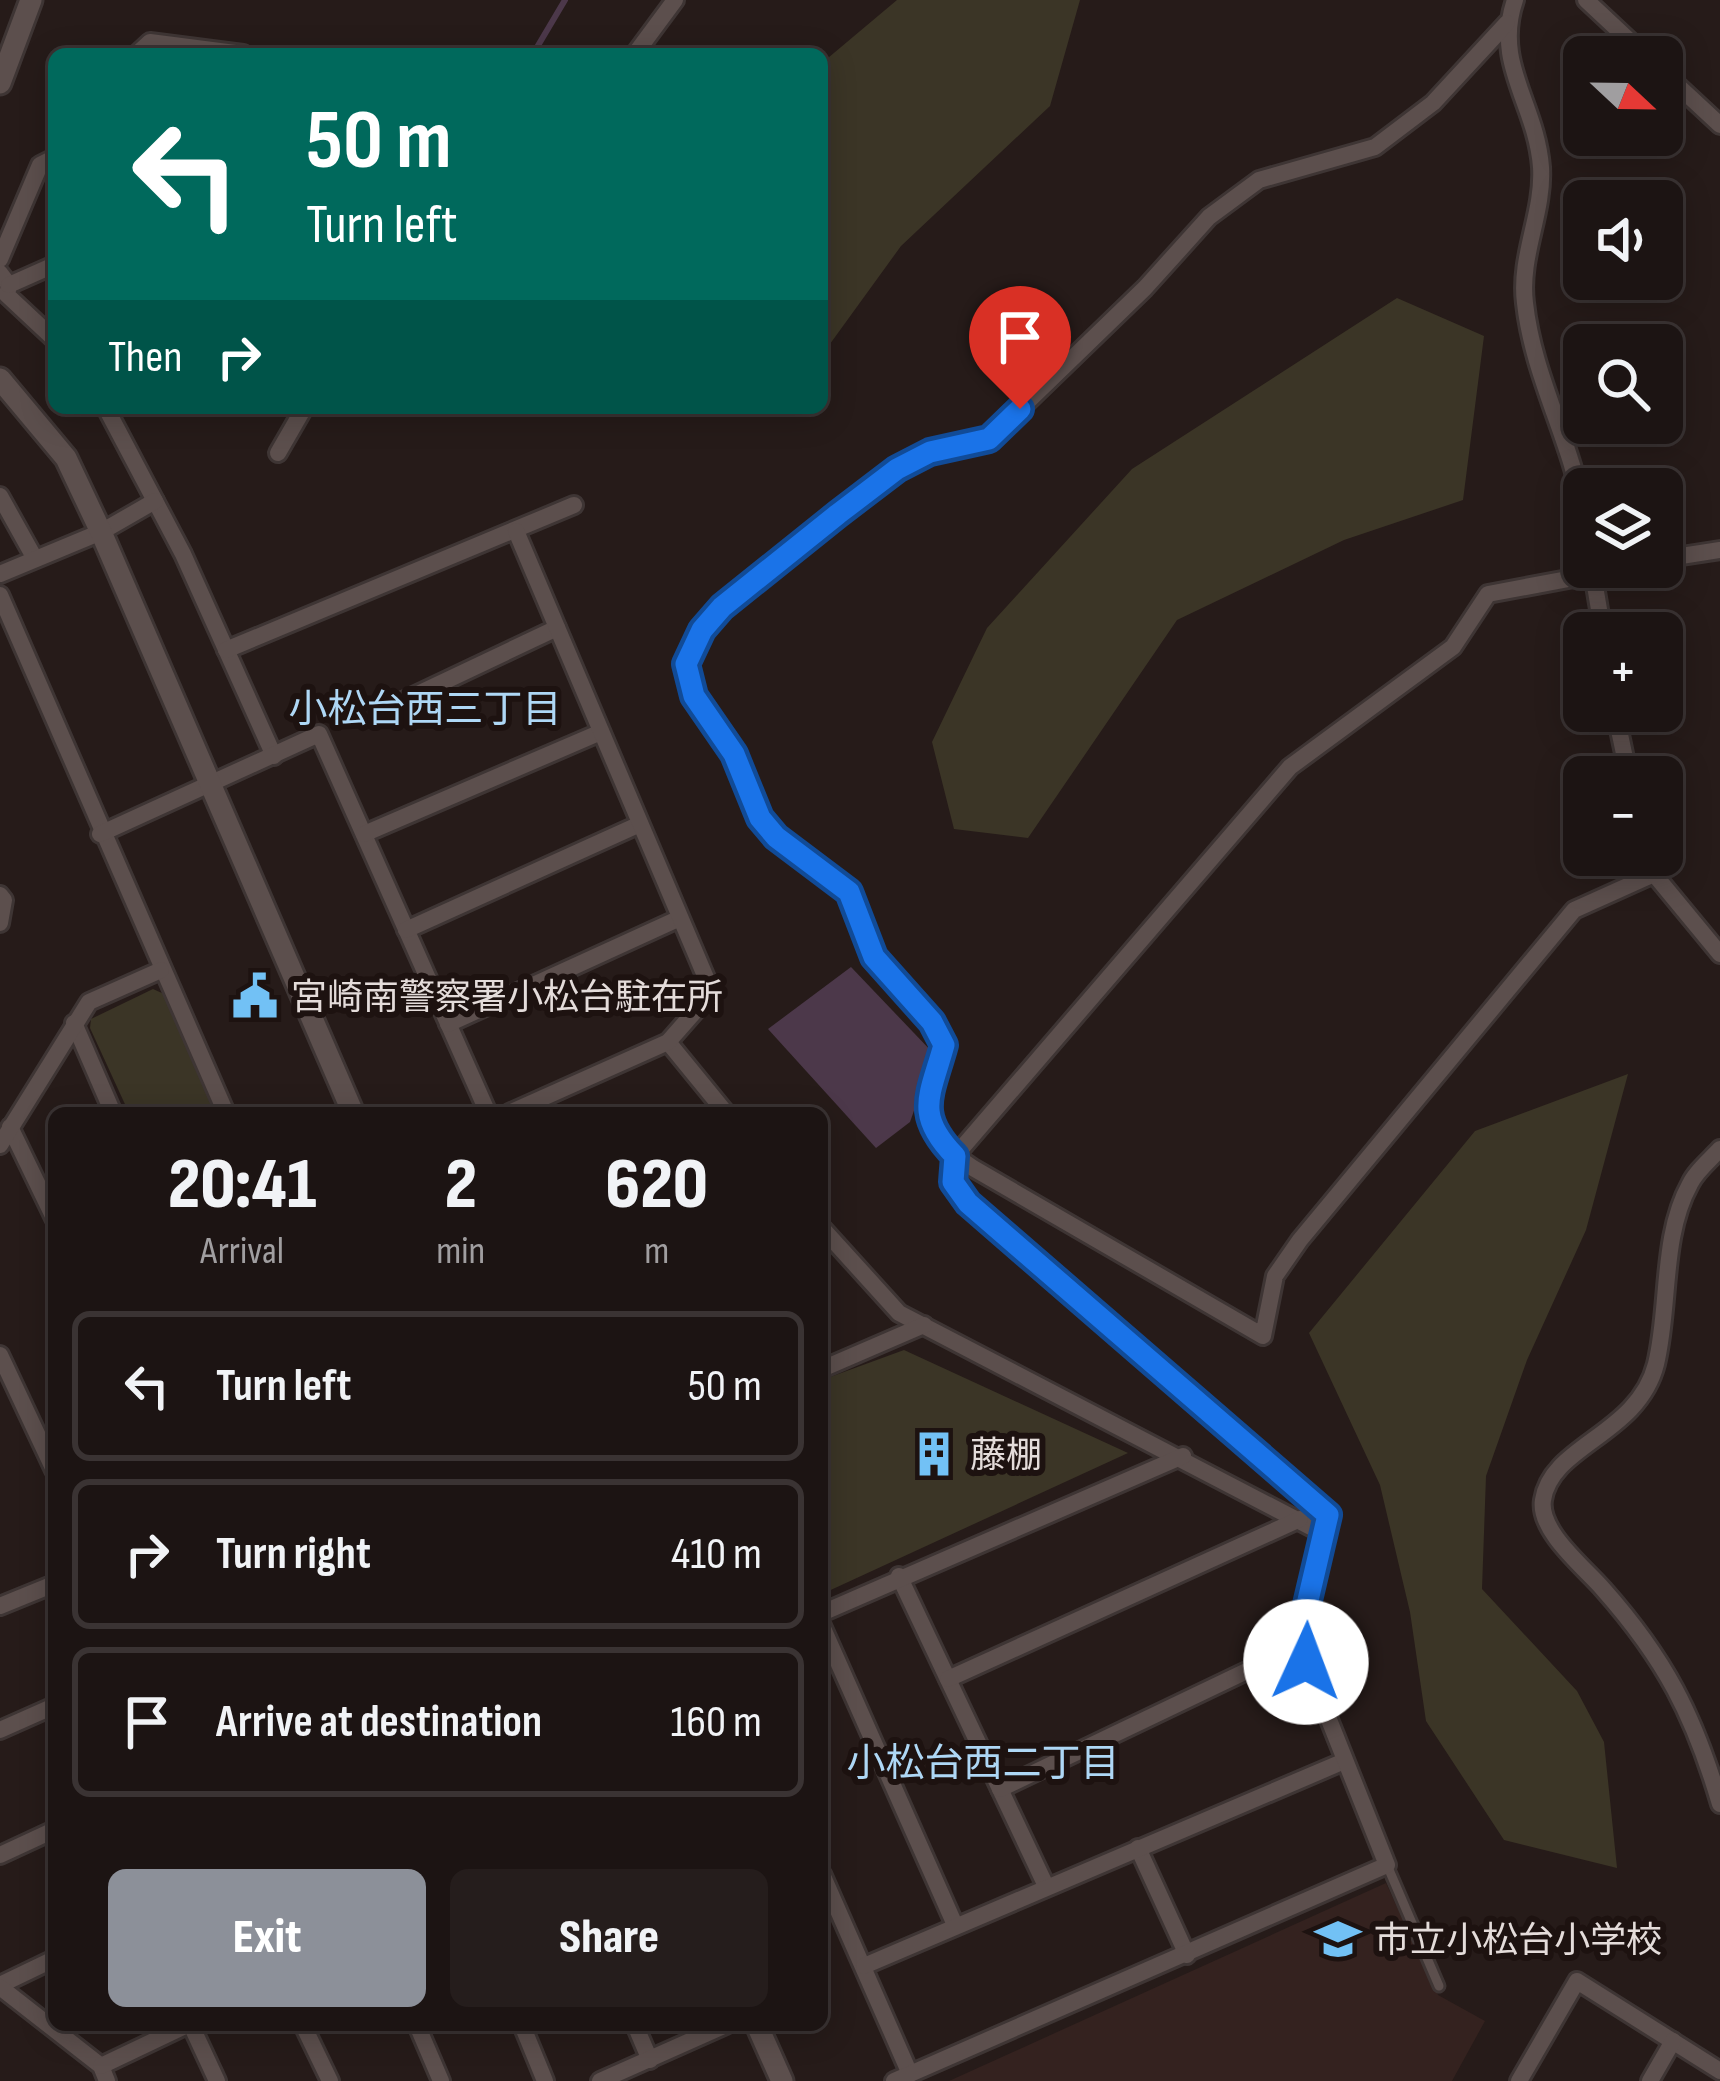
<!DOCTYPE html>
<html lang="en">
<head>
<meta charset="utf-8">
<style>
	body { margin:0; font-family:"Sofia Sans Condensed","Noto Sans JP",sans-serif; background:#251d1c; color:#f1f3f6; height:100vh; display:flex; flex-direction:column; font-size:45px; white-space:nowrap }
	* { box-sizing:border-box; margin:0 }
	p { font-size:39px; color:#a09ea0 }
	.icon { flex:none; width:66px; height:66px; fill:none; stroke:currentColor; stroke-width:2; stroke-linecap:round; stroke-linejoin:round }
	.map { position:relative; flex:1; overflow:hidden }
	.panel { position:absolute; left:48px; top:1107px; width:780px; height:924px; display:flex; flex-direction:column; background:#1c1413; border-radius:18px; box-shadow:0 6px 30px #0003,0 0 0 3px #3a3333 }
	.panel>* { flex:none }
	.hud { position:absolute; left:48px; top:48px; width:780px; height:366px; border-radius:18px; box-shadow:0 6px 30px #0003,0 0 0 3px #3a3333; background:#00695c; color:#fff; overflow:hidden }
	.needle { width:78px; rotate:112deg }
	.tools { position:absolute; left:1563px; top:36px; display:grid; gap:24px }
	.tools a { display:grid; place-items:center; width:120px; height:120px; border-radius:18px; background:#1c1413; box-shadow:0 6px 30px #0003,0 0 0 3px #3a3333; font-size:60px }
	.pin { position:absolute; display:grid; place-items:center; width:102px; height:102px; color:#fff; margin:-123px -51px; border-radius:50% 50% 50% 0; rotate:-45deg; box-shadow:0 0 12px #0007 }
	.pin .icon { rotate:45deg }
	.me { position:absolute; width:132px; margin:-66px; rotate:2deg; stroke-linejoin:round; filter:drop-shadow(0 0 9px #0008) }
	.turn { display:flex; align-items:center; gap:42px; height:252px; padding:0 60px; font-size:54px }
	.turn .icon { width:156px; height:156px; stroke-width:2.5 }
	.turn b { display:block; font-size:84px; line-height:102px }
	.then { display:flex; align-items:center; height:114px; padding:0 60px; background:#0003; gap:24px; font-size:45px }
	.eta { display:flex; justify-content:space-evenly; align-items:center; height:204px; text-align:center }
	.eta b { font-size:72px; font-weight:800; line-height:84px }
	.action { display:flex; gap:24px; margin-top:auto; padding:24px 60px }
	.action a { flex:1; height:138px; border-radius:18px; background:#8c9099; color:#fff; font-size:48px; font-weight:800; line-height:138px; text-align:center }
	.action a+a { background:#251d1c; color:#f1f3f6 }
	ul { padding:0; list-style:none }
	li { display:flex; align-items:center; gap:36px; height:150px; margin:0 24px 18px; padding:0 36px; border:6px solid #3a3333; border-radius:18px }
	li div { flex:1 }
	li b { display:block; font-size:45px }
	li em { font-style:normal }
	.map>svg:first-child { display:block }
	.built { fill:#34221f }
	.green { fill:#3b3526 }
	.water { fill:#4c384a }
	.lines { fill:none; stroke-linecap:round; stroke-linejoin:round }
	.stream { stroke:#4c384a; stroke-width:6 }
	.service-casing { stroke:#3e3534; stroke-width:15 }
	.minor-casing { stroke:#3e3534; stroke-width:22 }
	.tertiary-casing { stroke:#3e3534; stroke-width:27 }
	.service { stroke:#5c4f4d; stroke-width:9 }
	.minor { stroke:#5c4f4d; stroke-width:16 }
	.tertiary { stroke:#5c4f4d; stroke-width:21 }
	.route-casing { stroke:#114b97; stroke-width:30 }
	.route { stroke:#1a73e8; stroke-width:21 }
	.labels { text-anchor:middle; stroke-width:12; stroke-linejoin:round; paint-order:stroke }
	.poi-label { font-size:36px; fill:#e4dcda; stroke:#1d1210; text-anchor:start }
	.neighbourhood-label { font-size:39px; fill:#aed7f5; stroke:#1d1210 }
</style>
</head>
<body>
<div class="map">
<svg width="1720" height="2081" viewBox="0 0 1720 2081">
	<rect width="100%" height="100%" fill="#261b19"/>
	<!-- built -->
	<polygon class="built" points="1386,1883 1438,1995 1485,2021 1452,2081 949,2081"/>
	<!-- green -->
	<g class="green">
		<polygon points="897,0 1080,0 1050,106 901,246 822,355 822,63"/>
		<polygon points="1397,298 1484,336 1463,500 1344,540 1177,620 1028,838 954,829 932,742 987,628 1132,469"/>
		<polygon points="153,989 164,994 217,1113 129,1113 90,1028 91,1019"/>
		<polygon points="1628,1074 1586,1230 1527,1360 1486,1476 1482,1589 1577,1691 1604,1742 1617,1868 1504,1840 1426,1721 1410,1612 1380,1485 1309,1333 1475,1131"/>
		<polygon points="904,1350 1128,1453 822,1594 822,1380"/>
	</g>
	<!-- water -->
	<polygon class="water" points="851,967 934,1054 910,1122 876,1148 768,1029"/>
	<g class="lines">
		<!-- stream -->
		<polyline class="stream" points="533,54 565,0"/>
		<!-- service casing -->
		<g class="service-casing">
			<polyline id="service" points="1387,1865 1439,1986"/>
		</g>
		<!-- minor casing -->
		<g class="minor-casing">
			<g id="minor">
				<path d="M1515,0C1493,64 1536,103 1541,167C1544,213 1519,256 1525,303C1533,377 1572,442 1584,515"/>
				<polyline points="1586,0 1647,57"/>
				<path d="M1507,23L1433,103L1375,147L1259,180L1209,217L1145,288L989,439L930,452L897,469L722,607L702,630L686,665L694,696L733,754L760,817L776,837L840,881L874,957L932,1022L944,1045C927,1106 913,1129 973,1168L1263,1336L1275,1276L1300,1240L1574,910L1654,874"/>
				<polyline points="137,54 150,42 243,54"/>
				<polyline points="635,54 675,0"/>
				<polyline points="1662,71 1720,125"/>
				<polyline points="0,259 40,165 54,158"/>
				<polyline points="0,273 9,285 7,295 54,339"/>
				<polyline points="9,285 54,265"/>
				<polyline points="106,408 183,554 274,756"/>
				<polyline points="278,453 304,408"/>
				<polyline points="0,496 34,557"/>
				<polyline points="1662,559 1720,550"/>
				<polyline points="1592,568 1603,633"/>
				<polyline points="0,574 101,532 155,501"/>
				<polyline points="0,595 226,1113"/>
				<polyline points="226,650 574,505"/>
				<polyline points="384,710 557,628"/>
				<polyline points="1615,711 1629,777"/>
				<polyline points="100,834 319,734 488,1113"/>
				<polyline points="364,834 601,732"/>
				<polyline points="1649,855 1654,874 1720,954"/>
				<polyline points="0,895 4,900 0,923"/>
				<polyline points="406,930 640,824"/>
				<polyline points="74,1023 113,1113"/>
				<polyline points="448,1024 680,918"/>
				<polyline points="668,1042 726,1113"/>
				<polyline points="509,1113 668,1042 712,992 516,531"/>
				<polyline points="10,1127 54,1218"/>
				<polyline points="0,1145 89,1002 161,970"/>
				<path d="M1720,1149C1710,1160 1696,1171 1690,1184C1661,1236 1670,1307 1656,1364C1638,1435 1551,1445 1543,1500C1538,1531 1585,1568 1603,1589C1665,1659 1694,1715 1720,1804"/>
				<polyline points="822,1228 899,1313 1326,1535"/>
				<polyline points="0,1355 54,1470"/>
				<polyline points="822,1369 924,1325"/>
				<polyline points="899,1576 1046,1886"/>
				<polyline points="0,1606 54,1584"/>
				<polyline points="822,1613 1183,1456"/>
				<polyline points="822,1626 955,1925"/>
				<polyline points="948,1679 1300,1519"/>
				<polyline points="0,1730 54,1706"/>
				<polyline points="1000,1789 1303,1644"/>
				<polyline points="1138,1848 1187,1955"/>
				<polyline points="0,1855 54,1830"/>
				<polyline points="822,1874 910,2074"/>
				<polyline points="864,1966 1342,1762"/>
				<polyline points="0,1985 54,1959"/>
				<polyline points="0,1987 101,2066 107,2081"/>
				<polyline points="191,2025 217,2081"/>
				<polyline points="303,2025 330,2081"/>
				<polyline points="417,2025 441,2081"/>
				<polyline points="522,2025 545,2081"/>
				<polyline points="635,2025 650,2060"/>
				<polyline points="101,2066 187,2025"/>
				<polyline points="600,2081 726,2025"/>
				<polyline points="894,2081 1387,1865 1306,1662 1301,1630 1328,1515 968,1203 953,1182 955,1156 1290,767 1453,647 1488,594 1632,567"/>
				<polyline points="1519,2081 1577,1981 1720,2071"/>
				<polyline points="1650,2081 1673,2041"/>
			</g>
		</g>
		<!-- tertiary casing -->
		<g class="tertiary-casing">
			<g id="tertiary">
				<polyline points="0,83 31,0"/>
				<polyline points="0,379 66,458 101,532 353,1113"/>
				<polyline points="757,2025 782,2081"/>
			</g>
		</g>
		<!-- service -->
		<use href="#service" class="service"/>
		<!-- minor -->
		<use href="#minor" class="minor"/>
		<!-- tertiary -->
		<use href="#tertiary" class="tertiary"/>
	</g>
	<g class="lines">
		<!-- route casing -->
		<g class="route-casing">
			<path id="route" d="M1020,409L989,439L930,452L897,469L838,514L722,607L702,630L686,664L694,696L734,754L760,818L776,837L849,892L874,957L932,1022L944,1045C930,1096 914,1114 955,1156L953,1182L968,1203L1328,1515L1301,1630L1306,1662"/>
		</g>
		<!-- route -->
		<use href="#route" class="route"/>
	</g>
	<!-- icons -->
	<defs>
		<g id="civic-bare" transform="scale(3.6)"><path d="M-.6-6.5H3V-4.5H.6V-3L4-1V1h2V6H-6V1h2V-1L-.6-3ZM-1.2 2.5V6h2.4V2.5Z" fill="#72c1f5" stroke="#1d1210" stroke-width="2.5" paint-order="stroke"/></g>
		<g id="building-bare" transform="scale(3.6)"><path d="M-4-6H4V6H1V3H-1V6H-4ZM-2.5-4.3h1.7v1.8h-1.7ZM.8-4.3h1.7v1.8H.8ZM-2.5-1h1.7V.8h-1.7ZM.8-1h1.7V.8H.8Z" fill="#72c1f5" stroke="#1d1210" stroke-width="2.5" paint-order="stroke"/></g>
		<g id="school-bare" transform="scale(3.6)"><path d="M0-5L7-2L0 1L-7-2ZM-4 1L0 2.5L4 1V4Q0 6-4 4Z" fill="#72c1f5" stroke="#1d1210" stroke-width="2.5" paint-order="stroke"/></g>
	</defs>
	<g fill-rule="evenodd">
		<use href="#civic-bare" x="255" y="996"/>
		<use href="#building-bare" x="934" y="1454"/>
		<use href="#school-bare" x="1338" y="1939"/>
	</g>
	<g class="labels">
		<!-- poi labels -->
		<g class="poi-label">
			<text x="291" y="1009">宮崎南警察署小松台駐在所</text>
			<text x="970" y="1467">藤棚</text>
			<text x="1374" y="1952">市立小松台小学校</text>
		</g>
		<!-- neighbourhood labels -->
		<g class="neighbourhood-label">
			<text x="425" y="722">小松台西三丁目</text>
			<text x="983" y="1776">小松台西二丁目</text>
		</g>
	</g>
</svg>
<div class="tools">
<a><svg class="needle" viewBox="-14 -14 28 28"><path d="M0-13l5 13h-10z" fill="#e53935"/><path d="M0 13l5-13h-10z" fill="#a09ea0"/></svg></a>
<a><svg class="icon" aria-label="sound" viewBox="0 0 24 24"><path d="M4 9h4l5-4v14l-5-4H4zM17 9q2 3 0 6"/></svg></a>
<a><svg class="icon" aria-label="search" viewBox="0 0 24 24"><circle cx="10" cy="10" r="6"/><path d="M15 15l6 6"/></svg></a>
<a><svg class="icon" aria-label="layers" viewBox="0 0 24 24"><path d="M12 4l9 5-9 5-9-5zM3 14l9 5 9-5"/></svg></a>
<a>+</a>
<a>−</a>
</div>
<div class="pin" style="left:1020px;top:409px;background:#d93025"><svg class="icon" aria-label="arrive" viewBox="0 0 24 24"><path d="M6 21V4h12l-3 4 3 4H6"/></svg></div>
<svg class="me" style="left:1306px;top:1662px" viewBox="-20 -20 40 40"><circle r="19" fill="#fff"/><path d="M0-13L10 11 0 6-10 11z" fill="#1a73e8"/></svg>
<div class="hud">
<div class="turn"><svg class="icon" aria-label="left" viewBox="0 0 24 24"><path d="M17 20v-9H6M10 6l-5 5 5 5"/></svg><div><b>50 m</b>Turn left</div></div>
<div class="then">Then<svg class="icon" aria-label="right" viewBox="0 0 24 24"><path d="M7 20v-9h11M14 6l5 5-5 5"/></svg></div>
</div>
<section class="panel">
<div class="eta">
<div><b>20:41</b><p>Arrival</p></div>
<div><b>2</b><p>min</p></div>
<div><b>620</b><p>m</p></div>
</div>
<ul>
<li><svg class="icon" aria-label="left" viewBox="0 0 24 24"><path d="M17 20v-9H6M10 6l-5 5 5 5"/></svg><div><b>Turn left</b></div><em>50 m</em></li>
<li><svg class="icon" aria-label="right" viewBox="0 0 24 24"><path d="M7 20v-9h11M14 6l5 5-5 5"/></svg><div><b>Turn right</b></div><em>410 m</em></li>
<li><svg class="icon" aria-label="arrive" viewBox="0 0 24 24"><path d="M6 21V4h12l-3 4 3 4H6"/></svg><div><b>Arrive at destination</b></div><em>160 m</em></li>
</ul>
<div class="action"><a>Exit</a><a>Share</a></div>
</section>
</div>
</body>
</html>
